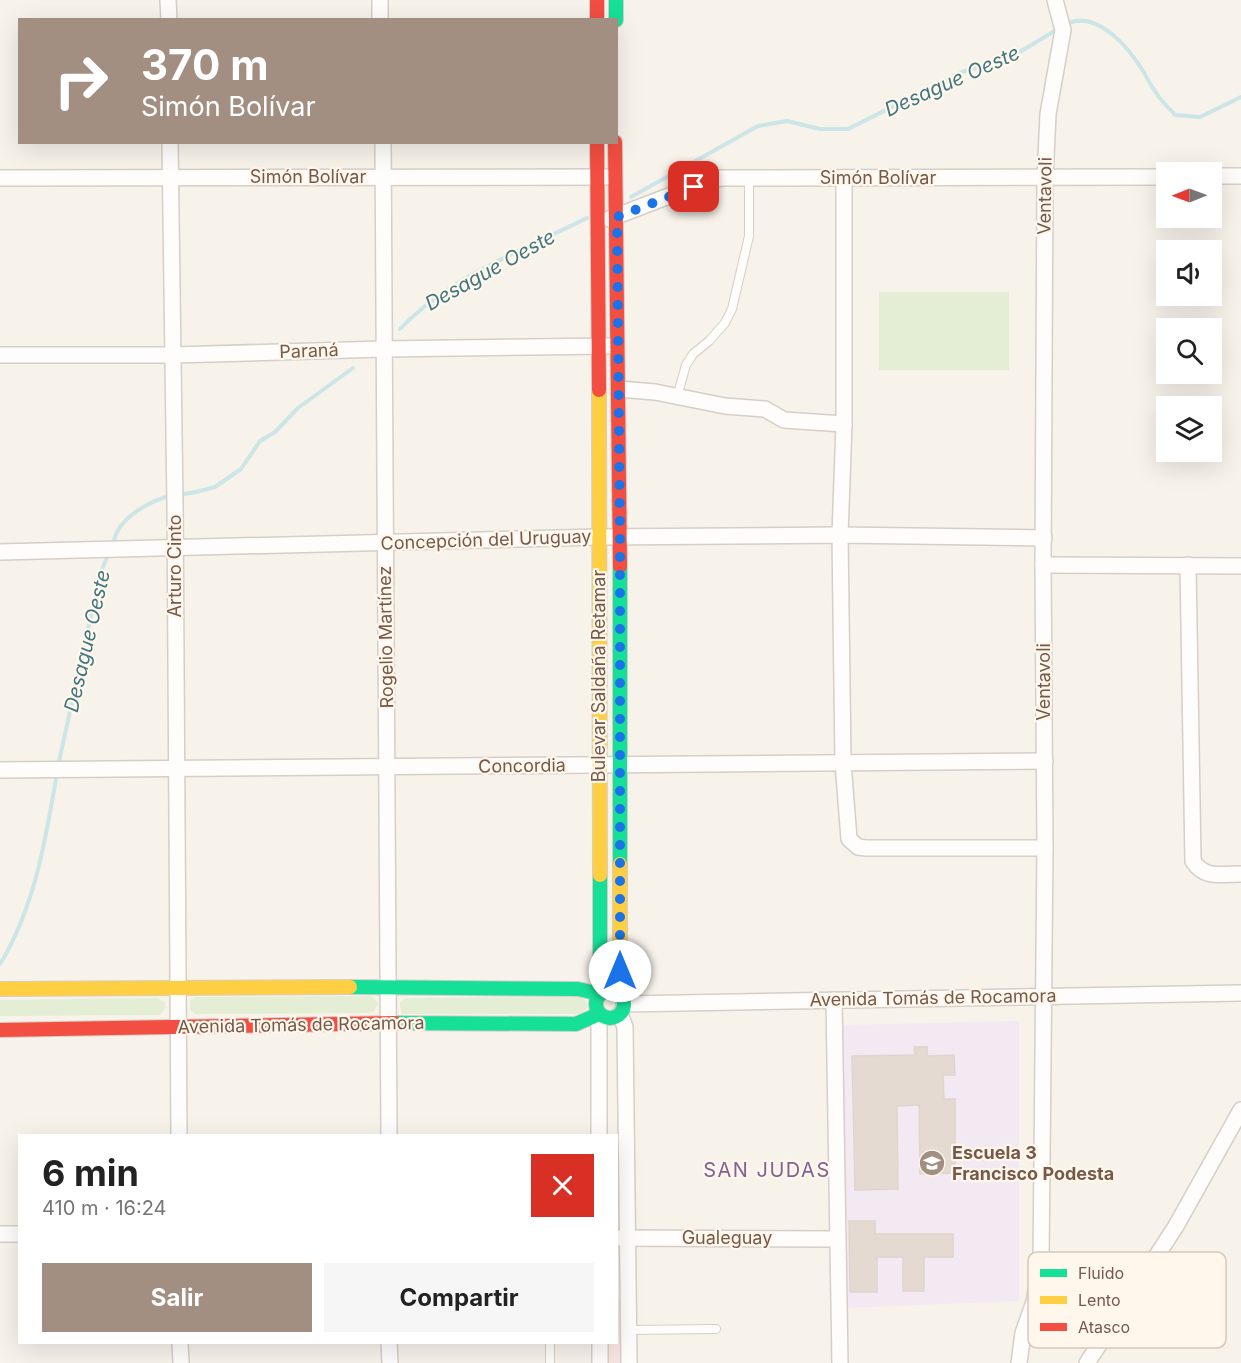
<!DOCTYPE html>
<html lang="es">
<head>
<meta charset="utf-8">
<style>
	body { margin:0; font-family:Inter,sans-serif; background:#f6f6f6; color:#222; height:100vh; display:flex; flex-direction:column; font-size:22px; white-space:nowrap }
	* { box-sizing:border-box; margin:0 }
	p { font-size:20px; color:#767676 }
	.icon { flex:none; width:33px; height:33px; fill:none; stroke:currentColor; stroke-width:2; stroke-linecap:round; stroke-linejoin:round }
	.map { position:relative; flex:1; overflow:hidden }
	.side { position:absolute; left:18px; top:1134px; width:600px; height:210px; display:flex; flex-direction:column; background:#fff; border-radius:0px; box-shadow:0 6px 24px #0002 }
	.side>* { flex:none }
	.banner { position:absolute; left:18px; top:18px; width:600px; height:126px; border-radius:0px; box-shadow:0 6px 24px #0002; background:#a28f82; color:#fff; overflow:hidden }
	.needle { width:39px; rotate:269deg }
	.controls { position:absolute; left:1156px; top:162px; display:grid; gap:12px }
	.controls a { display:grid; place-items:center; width:66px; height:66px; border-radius:0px; background:#fff; box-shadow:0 6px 24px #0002; font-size:30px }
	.pin { position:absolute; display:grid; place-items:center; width:51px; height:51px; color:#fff; margin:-26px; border-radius:12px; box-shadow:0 3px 9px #0006 }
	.me { position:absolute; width:66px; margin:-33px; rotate:0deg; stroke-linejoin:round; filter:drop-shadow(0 0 4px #0008) }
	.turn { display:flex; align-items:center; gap:21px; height:126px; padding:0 24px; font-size:27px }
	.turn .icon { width:78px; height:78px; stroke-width:2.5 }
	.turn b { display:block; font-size:42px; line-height:51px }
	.round { display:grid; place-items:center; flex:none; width:63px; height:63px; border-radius:0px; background:#f6f6f6 }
	.overview { display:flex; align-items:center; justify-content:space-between; height:102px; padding:0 24px }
	h1 { font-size:36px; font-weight:700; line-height:45px }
	.button { display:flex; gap:12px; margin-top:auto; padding:12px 24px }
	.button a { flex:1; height:69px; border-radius:0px; background:#a28f82; color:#fff; font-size:24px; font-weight:700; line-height:69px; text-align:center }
	.button a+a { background:#f6f6f6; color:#222 }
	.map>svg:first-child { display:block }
	.education { fill:#f3e9f2 }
	.medical { fill:#f9e4e3 }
	.green { fill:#e4eed5 }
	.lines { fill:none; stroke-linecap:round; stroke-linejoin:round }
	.stream { stroke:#cce5e7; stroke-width:4 }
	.building { fill:#e4dad2; stroke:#e0d5cc; stroke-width:1.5 }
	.lane-casing { stroke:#d6cec7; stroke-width:10 }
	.street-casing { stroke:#d6cec7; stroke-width:18 }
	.fast-casing { stroke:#d6cec6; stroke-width:16 }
	.slow-casing { stroke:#d6cec6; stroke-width:16 }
	.jam-casing { stroke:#d6cec6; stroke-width:16 }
	.lane { stroke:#fefdfc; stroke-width:8 }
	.street { stroke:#fefdfc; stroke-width:15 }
	.fast { stroke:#16e098; stroke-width:14 }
	.slow { stroke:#ffcf43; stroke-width:14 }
	.jam { stroke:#f24e42; stroke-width:14 }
	.route { stroke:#1a73e8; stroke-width:10; stroke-dasharray:0 18 }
	.labels { text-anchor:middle; stroke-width:4.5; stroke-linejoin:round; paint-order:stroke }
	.street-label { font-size:18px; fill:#75594a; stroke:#fff7eb }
	.poi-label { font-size:18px; font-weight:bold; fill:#75594a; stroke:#fff7eb; text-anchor:start }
	.water-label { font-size:20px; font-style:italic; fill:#417782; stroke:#fff7eb }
	.neighbourhood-label { font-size:20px; letter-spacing:1.5px; fill:#816292; stroke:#fff7eb }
	.key { fill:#fff7eb; stroke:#d6c8bb; stroke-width:1.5 }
	.key-label { font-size:16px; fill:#75594a }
</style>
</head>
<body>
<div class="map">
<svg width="1241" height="1363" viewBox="0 0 1241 1363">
	<rect width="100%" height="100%" fill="#f7f2ea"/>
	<!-- education -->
	<polygon class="education" points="1019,1021 1019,1301 845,1308 843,1025"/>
	<!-- medical -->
	<polygon class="medical" points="617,1298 623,1298 624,1363 604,1363 604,1343 616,1342"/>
	<!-- green -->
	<g class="green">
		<rect x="879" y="292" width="130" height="78"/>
		<polygon points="371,996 377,1001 378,1004 374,1011 369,1013 195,1014 190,1010 190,1001 195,997"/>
		<polygon points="580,997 587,1002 588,1006 582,1014 402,1014 400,1006 400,1002 406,998"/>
		<polygon points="158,998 165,1003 166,1007 160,1015 0,1016 0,1000"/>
	</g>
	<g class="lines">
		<!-- stream -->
		<g class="stream">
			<path d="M1065,25C1092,9 1123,41 1137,62C1145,72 1149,84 1157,94C1162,102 1169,108 1175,115L1200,117L1241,97"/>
			<polyline points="631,197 758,126 787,121 820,129 848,129 962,72 1013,56 1058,29"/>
			<path d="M400,329C449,277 523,250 587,218"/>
			<polyline points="178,495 196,492 215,487 241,469 260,441 275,432 298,408 353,368"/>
			<path d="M112,545C115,539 116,532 120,527C131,512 153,500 170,496"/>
			<polyline points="58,766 100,574 108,555"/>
			<path d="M0,964C35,907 46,838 57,773"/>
		</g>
	</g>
	<!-- building -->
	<g class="building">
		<polygon points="914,1047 927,1047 927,1056 954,1055 955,1075 943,1075 944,1099 955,1099 955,1173 920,1174 919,1105 897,1106 898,1189 855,1190 852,1056 915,1055"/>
		<polygon points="849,1221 875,1221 875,1234 953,1234 953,1257 924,1257 924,1291 903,1291 903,1257 877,1257 877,1292 850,1292"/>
	</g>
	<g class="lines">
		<!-- lane casing -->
		<g class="lane-casing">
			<g id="lane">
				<polyline points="677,397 686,365 693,354 709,341 725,323 732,309 749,236 749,178"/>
				<polyline points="628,1330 716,1329"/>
				<polyline points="550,1342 550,1363"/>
			</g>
		</g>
		<!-- street casing -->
		<g class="street-casing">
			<g id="street">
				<polyline points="168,0 169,20"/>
				<polyline points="380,0 380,20"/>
				<polyline points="170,142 175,505 179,1136"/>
				<polyline points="383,142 389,1136"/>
				<polyline points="1212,176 1241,176"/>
				<polyline points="0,178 606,177"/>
				<polyline points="844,178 844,424 840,535 843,763 849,839 858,847 866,848 1045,848"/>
				<polyline points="609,219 713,179 722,178 1167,177"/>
				<polyline points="0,355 173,355 383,349 609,346"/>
				<polyline points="619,389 655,392 725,406 765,409 784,420 844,424"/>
				<polyline points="0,552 599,537 840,535 1044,538"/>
				<polyline points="1043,565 1241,566"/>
				<path d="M1188,565L1193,861C1204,879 1221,874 1241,874"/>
				<path d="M0,770C348,770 696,764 1045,761"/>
				<polyline points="834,1000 840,1363"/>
				<polyline points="624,1004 1241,993"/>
				<polyline points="599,1014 599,1136"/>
				<polyline points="620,1014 625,1027 629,1363"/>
				<polyline points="0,1234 20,1234"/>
				<polyline points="616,1238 837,1239"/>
				<polyline points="180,1342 181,1363"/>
				<polyline points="389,1342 390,1363"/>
				<polyline points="600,1363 600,1342"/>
				<polyline points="1019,1363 1023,1333 1034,1302 1041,1262 1045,848 1043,565 1045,178 1048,114 1063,30 1055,0"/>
				<polyline points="1087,1363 1176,1226 1241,1110"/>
			</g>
		</g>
		<!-- fast casing -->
		<g class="fast-casing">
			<g id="fast">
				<polyline points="616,0 616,20"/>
				<polyline points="620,566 620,864"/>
				<polyline points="350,987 578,989 600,994 600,875"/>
				<circle cx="610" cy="1004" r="14"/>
				<polyline points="395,1023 576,1024 599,1014"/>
			</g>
		</g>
		<!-- slow casing -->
		<g class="slow-casing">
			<g id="slow">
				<polyline points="599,390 600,875"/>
				<polyline points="620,864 620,994"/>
				<polyline points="0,989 350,987"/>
			</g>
		</g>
		<!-- jam casing -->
		<g class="jam-casing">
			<g id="jam">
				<polyline points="597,0 597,20"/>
				<polyline points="597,142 599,390"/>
				<polyline points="615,142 620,566"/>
				<polyline points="0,1030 395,1023"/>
			</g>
		</g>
		<!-- lane -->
		<use href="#lane" class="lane"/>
		<!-- street -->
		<use href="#street" class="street"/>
		<!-- fast -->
		<use href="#fast" class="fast"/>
		<!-- slow -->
		<use href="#slow" class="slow"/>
		<!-- jam -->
		<use href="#jam" class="jam"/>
	</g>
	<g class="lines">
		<!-- route -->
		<polyline class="route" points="620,971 620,537 617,217 694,187"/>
	</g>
	<!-- icons -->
	<defs>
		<g id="school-disc" transform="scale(1.35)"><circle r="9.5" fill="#a28f82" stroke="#fff7eb"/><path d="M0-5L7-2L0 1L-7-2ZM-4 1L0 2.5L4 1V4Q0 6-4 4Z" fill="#fff"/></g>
	</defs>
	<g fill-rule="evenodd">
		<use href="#school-disc" x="932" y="1163"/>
	</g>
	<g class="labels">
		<!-- street labels -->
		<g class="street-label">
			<text x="308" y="183">Simón Bolívar</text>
			<text x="878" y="184">Simón Bolívar</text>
			<text transform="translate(1045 196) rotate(-89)" y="6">Ventavoli</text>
			<text transform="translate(309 351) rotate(-2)" y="6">Paraná</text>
			<text transform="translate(486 540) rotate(-2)" y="6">Concepción del Uruguay</text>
			<text transform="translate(175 566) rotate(-90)" y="6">Arturo Cinto</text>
			<text transform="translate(386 637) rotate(-91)" y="6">Rogelio Martínez</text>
			<text transform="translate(599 676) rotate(-90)" y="6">Bulevar Saldaña Retamar</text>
			<text transform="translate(1044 682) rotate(-90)" y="6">Ventavoli</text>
			<text transform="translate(522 766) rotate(-1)" y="6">Concordia</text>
			<text transform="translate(933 998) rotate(-1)" y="6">Avenida Tomás de Rocamora</text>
			<text transform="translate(301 1025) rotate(-1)" y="6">Avenida Tomás de Rocamora</text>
			<text x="727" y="1244">Gualeguay</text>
		</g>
		<!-- poi labels -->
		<g class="poi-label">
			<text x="952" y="1159">Escuela 3<tspan x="952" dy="21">Francisco Podesta</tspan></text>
		</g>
		<!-- water labels -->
		<g class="water-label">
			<text transform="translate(952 81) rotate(-24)" y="7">Desague Oeste</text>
			<text transform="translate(490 270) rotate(-29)" y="7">Desague Oeste</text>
			<text transform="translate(87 641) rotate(-77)" y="7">Desague Oeste</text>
		</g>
		<!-- neighbourhood labels -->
		<g class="neighbourhood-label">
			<text x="767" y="1177">SAN JUDAS</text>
		</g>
	</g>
	<!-- legend -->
	<rect x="1028" y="1252" width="198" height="96" rx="9" class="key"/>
	<rect x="1040" y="1269" width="27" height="8" fill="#16e098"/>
	<rect x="1040" y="1296" width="27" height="8" fill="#ffcf43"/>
	<rect x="1040" y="1323" width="27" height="8" fill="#f24e42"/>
	<g class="key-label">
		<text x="1078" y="1279">Fluido</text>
		<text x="1078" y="1306">Lento</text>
		<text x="1078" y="1333">Atasco</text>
	</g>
</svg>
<div class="controls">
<a><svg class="needle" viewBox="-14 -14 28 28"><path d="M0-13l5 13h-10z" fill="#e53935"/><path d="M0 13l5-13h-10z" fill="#767676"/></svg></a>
<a><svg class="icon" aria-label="sound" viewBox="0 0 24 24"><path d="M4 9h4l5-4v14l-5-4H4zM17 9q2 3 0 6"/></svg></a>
<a><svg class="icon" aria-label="search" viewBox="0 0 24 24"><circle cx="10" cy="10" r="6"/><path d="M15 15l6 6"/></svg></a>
<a><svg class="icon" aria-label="layers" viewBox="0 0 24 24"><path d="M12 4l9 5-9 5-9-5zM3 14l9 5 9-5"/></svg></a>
</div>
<div class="pin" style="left:694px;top:187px;background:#d93025"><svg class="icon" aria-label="arrive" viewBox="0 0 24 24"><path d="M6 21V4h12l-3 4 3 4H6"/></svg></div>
<svg class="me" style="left:620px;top:971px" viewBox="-20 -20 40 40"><circle r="19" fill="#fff"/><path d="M0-13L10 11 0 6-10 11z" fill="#1a73e8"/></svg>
<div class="banner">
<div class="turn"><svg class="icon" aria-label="right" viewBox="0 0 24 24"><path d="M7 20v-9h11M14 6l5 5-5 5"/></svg><div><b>370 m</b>Simón Bolívar</div></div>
</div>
<section class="side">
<div class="overview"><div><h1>6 min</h1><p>410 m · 16:24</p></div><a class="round" style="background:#d93025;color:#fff"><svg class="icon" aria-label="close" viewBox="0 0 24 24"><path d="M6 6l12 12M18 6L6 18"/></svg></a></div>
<div class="button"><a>Salir</a><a>Compartir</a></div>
</section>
</div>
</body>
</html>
